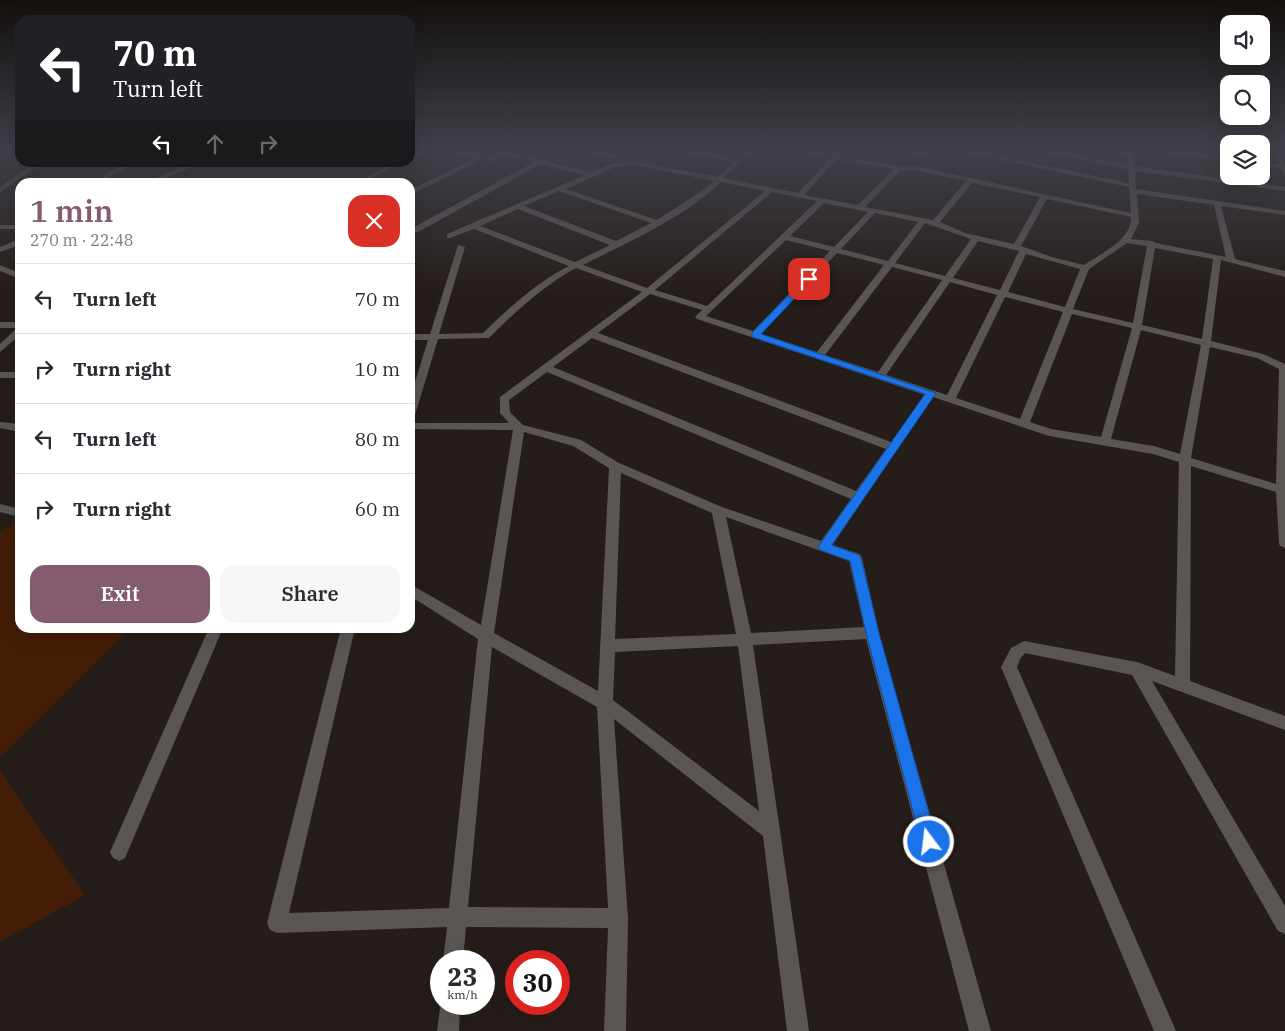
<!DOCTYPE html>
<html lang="en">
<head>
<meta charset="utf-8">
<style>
	body { margin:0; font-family:"IBM Plex Serif",serif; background:#f7f7f7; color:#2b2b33; height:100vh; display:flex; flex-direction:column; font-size:19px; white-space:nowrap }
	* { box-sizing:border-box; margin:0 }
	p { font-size:16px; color:#7c7c81 }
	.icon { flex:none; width:28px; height:28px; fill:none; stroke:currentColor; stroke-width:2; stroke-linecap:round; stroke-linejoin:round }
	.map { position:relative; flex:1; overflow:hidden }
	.drawer { position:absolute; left:15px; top:178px; width:400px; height:455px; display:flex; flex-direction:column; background:#fff; border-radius:15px; box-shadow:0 5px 20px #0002 }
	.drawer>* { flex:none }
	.hud { position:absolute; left:15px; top:15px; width:400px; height:152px; border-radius:15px; box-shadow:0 5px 20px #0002; background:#202124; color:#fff; overflow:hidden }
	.tools { position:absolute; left:1220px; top:15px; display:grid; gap:10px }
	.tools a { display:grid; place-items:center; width:50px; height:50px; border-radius:10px; background:#fff; box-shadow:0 5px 20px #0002; font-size:25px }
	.speed { position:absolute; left:430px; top:950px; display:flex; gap:10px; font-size:25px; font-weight:700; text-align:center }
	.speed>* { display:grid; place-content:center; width:65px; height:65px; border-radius:50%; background:#fff; box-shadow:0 5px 20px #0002; line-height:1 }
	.speed small { font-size:12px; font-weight:400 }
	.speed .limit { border:8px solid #d22; background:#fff; color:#111 }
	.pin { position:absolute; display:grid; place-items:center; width:42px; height:42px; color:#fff; margin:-21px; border-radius:10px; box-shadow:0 2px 8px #0006 }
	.me { position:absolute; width:55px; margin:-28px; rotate:345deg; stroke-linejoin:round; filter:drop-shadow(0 0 4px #0008) }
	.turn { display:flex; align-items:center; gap:18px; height:105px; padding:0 15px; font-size:22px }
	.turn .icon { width:65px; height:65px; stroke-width:2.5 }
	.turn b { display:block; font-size:35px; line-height:42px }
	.lanes { display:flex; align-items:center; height:48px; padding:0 15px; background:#0003; justify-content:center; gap:25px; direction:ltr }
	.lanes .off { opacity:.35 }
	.round { display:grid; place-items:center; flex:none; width:52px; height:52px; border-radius:15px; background:#f7f7f7 }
	.overview { display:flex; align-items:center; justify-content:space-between; height:85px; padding:0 15px }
	h1 { font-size:30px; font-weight:600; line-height:38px; color:#835d6f }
	.primary-button { display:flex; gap:10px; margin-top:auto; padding:10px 15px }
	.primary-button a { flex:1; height:58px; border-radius:15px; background:#835d6f; color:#fff; font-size:20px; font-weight:600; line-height:58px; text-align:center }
	.primary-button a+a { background:#f7f7f7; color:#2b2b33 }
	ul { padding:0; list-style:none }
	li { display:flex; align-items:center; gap:15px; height:70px; padding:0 15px; border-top:1px solid #e1e1e2 }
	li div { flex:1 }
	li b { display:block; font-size:19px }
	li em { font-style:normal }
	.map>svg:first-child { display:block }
	.green { fill:#431d06 }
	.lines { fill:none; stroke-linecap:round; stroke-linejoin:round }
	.street { fill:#5a5654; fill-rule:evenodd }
	.route { fill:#1a73e8; stroke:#114b97 }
</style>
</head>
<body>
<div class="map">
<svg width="1285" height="1031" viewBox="0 0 1285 1031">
	<rect width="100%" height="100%" fill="#251d19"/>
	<!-- green -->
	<g class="green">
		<polygon points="20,521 20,628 131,628 0,757 0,532"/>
		<polygon points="0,770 85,895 0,942"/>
	</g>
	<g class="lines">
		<!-- street -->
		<g class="street">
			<polygon points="424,148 433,148 410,160 410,155"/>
			<path d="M439,148H453L490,157L507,148H516L510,152L591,172L612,164L629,162L573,148H587L632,159V161L718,177L734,162L670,148H685L737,159L748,148H755L724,178L798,193L831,158L782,148H799L834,155L840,148H847L840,156L899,166L920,167L1131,213L1129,187L946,148H961L1129,183L1128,169L1027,148H1042L1128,165L1127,154L1103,148L1127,150V148H1133L1135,166L1285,187V191L1135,171L1136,189L1285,211V215L1221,206L1235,259L1285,271V277L1221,260L1211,341L1263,354L1285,364V548L1280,546L1279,543L1276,492L1191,466L1190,681L1285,716V730L1152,681L1285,906V934L1278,931L1132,675L1025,653L1020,659L1017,667L1176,1031H1154L1001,667L1011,648L1024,641L1137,662L1175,676L1179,462L1153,454L1049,436L933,397L832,545L860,554L862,558L879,633L991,1031H969L866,639L753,645L809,1031H787L763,836L614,719L628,918L626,1031H604L608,928L466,927L463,961H443L447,927L277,933L270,930L267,923L341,628H355L289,913L449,908L478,639L410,596V584L481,625L513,430L410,429V423H509L500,413V397L642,292L576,268C543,286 515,312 489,338L438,339L415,415L410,418V398L428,340H410V334H430L458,245L465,247L439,334L483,333C509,308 537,282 569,266L474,229L450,238H447V234L585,175L541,164L418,232H412V228L534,162L505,155L491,161L483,159L410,195V190L476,158ZM837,159L894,169L858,205L804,195ZM637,165L714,181L703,190L657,220L566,189L615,167ZM901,170L920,171L966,181L933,220L865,207ZM721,182L765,191L647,288L583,265C630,241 682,219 721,182ZM972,183L1040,197L1014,244L965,233L940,222ZM559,191L651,223L616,241L524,206ZM772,192L817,201L707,306L655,290ZM1137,194L1214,205L1226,257L1156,243L1152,241L1131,239L1139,223ZM1047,199L1131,217C1132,240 1100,254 1084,265L1052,257L1021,246ZM824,203L868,212L834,247L790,236ZM518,209L610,245L575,262L480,226ZM875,213L918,222L888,261L841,249ZM925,223L971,239L945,276L895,263ZM786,240L830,251L753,331L706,316ZM978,241L1019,251L1000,290L953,278ZM1127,243L1147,246L1133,323L1073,309L1089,269ZM1155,248L1213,259L1202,339L1142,325ZM837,253L884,265L817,352L761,334ZM1026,254L1080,269L1065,307L1008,292ZM892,267L942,280L878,372L825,355ZM950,282L997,295L947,395L886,375ZM650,294L702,310L695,317L697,319L925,395L891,442L598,333ZM1005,297L1063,312L1020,419L956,398ZM1072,314L1132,328L1101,437L1051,429L1030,422ZM1141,330L1201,345L1180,454L1154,446L1111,439ZM592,338L886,449L856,491L553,367ZM1210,347L1257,358L1279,369L1276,484L1191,458ZM547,372L851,499L821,541L722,507L619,463L581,440L523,425L510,412L509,400ZM524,432L573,446L609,468L598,691L494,633ZM621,473L712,513L736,634L615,639ZM726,517L849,561L864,627L751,633ZM738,646L759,811L613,700L615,652ZM492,647L597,707L608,908L468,907Z"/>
			<polygon points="890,148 906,148 929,154 926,156"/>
			<polygon points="1142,148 1162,148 1229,158 1229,162"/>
			<polygon points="1271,148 1277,148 1285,165 1285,174 1280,168 1261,166 1261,162 1278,164"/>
			<polygon points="36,162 44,162 0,192 0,187"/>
			<polygon points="128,162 138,162 113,174 105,182 98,182 109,172"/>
			<polygon points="194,162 204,162 161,180 160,182 154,182 156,178"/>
			<polygon points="395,162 404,162 364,182 357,182"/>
			<rect x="0" y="225" width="20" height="4"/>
			<polygon points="17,240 20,240 20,245 0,252 0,247"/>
			<polygon points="0,265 20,273 20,279 0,271"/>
			<polygon points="0,322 20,322 20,335 0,352 0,344 17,328 0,328"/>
			<rect x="0" y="372" width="20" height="6"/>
			<polygon points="0,422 20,424 20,432 0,428"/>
			<polygon points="0,504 20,509 20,517 0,512"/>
			<polygon points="209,628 223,628 125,858 119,861 113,858 110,852"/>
			<polygon points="441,1000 441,1004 460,1004 459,1031 437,1031"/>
		</g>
	</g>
	<!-- sky -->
	<linearGradient id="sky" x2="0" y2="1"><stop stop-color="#14100e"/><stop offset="0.51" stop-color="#404049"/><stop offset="1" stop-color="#404049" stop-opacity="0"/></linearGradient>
	<rect width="1285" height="293" fill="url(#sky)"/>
	<!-- route -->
	<polygon class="route" points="806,277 813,279 761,334 936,393 832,545 859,555 861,558 879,633 937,842 935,847 929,850 923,847 921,842 866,633 850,561 820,550 818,547 925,394 752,337 752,333"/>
</svg>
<div class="tools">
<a><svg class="icon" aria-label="sound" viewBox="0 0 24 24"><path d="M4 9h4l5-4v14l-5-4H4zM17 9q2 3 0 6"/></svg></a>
<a><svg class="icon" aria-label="search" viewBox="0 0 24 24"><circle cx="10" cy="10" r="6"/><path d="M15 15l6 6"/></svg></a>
<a><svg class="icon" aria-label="layers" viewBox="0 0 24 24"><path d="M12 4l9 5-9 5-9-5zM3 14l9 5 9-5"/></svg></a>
</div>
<div class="speed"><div>23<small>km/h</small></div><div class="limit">30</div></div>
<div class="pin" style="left:809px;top:279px;background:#d93025"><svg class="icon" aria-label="arrive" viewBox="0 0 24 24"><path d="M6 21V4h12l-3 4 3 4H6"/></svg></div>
<svg class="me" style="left:929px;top:842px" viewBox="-20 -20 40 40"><circle r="17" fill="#1a73e8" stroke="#fff" stroke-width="3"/><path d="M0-11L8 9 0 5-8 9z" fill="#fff"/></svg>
<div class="hud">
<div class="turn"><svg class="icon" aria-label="left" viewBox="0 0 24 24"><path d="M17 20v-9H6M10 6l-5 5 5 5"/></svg><div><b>70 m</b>Turn left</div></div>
<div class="lanes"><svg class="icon" aria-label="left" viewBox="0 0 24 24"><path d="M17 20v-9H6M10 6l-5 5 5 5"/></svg><svg class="icon off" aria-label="ahead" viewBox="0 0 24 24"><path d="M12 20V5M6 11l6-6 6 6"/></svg><svg class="icon off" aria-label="right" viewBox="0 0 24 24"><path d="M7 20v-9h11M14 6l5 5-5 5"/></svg></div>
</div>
<section class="drawer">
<div class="overview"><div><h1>1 min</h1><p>270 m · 22:48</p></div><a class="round" style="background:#d93025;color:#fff"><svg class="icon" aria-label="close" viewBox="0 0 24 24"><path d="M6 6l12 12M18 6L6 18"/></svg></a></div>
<ul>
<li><svg class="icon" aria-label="left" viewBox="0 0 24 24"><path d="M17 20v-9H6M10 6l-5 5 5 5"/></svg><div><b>Turn left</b></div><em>70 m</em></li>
<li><svg class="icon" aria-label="right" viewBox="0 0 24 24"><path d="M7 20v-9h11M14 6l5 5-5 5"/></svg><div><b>Turn right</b></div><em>10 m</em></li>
<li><svg class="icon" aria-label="left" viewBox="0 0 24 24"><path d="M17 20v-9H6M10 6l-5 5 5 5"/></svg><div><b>Turn left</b></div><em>80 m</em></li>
<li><svg class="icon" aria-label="right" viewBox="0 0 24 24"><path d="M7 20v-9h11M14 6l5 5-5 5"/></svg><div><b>Turn right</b></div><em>60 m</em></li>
</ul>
<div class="primary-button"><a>Exit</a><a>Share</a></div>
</section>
</div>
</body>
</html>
